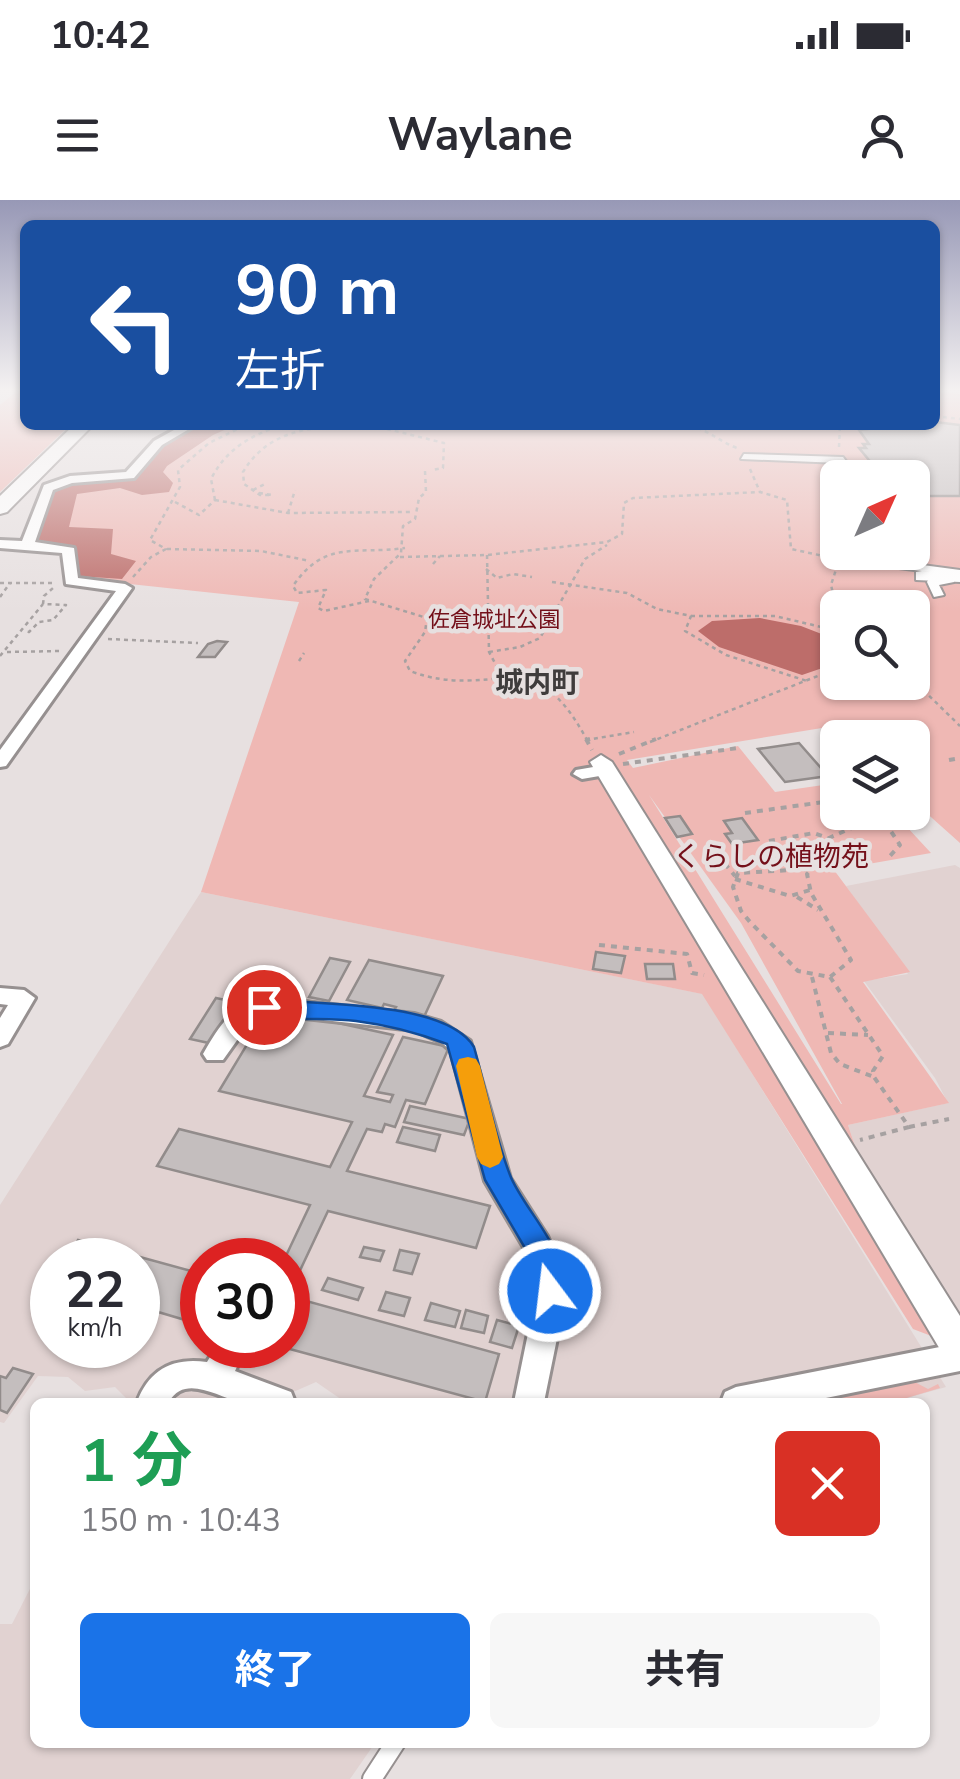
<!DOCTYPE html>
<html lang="ja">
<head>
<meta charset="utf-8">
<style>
	body { margin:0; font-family:"Nunito Sans","Noto Sans JP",sans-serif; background:#f7f7f7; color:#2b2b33; height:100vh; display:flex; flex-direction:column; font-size:38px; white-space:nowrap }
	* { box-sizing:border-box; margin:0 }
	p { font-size:32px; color:#7c7c81 }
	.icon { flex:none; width:55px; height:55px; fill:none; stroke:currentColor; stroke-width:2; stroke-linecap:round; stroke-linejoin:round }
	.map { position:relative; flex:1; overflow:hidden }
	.panel { position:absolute; left:30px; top:1198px; width:900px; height:350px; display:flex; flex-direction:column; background:#fff; border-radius:15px; box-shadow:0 2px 8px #0004 }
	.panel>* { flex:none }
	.hud { position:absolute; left:20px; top:20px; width:920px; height:210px; border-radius:15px; box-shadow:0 2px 8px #0004; background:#1a4fa0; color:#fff; overflow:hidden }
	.needle { width:65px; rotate:45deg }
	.buttons { position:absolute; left:820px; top:260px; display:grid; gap:20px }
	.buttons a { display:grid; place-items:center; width:110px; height:110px; border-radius:15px; background:#fff; box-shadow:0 2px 8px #0004; font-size:50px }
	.speed { position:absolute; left:30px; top:1038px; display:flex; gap:20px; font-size:50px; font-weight:700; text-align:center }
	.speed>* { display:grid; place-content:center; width:130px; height:130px; border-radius:50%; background:#fff; box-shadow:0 2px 8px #0004; line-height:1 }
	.speed small { font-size:25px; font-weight:400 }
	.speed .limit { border:15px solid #d22; background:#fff; color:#111 }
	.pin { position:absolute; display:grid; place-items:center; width:85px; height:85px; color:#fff; margin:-42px; border:5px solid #fff; border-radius:50%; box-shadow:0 2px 10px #0007 }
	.me { position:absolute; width:110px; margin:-55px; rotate:345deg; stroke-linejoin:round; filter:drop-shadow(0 0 8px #0008) }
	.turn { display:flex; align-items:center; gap:35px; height:210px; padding:0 50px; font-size:45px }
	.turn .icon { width:130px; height:130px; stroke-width:2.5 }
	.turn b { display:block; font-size:70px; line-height:85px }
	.round { display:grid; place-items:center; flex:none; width:105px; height:105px; border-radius:15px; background:#f7f7f7 }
	.summary { display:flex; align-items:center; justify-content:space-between; height:170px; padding:0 50px }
	h1 { font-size:60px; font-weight:700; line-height:75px; color:#1e9e55 }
	.button { display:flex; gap:20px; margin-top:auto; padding:20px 50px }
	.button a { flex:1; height:115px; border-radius:15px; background:#1a73e8; color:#fff; font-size:40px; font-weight:700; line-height:115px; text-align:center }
	.button a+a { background:#f7f7f7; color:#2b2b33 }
	.status { display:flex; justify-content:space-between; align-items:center; height:70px; padding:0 50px; background:#fff; direction:ltr }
	.status svg { height:28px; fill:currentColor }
	header { display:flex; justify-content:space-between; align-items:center; height:130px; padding:0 50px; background:#fff; font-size:45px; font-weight:700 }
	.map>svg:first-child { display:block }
	.built { fill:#e1d2d1; fill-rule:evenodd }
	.green { fill:#efb8b4; fill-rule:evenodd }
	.water { fill:#bd6d6a }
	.building { fill:#c4bebe; stroke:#928c8b; stroke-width:2.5 }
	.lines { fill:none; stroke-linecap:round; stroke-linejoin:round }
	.service-casing { stroke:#969090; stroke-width:22 }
	.pedestrian-casing { stroke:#969090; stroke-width:4 }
	.minor-casing { stroke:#969090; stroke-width:6 }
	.tertiary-casing { stroke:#969090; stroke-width:4 }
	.trunk-casing { stroke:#969090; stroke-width:4 }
	.path-far1 { stroke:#a6a1a1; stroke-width:2.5; stroke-dasharray:4 4; stroke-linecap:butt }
	.path { stroke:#a6a1a1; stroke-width:4; stroke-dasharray:6 6; stroke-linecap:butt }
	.service { stroke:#fff; stroke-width:18 }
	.pedestrian { fill:#fff; fill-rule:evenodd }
	.minor { fill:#fff; fill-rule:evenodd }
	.tertiary { fill:#fff; fill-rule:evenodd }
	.trunk { fill:#fff; fill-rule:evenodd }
	.route { fill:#1a73e8; stroke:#114b97; stroke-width:2.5 }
	.slow { fill:#f59e0b }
	.labels { text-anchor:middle; stroke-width:9; stroke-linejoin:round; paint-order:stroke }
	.far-park-label { font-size:22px; fill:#74101a; stroke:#e7e0e0 }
	.far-quarter-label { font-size:28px; font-weight:bold; fill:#3f3c3c; stroke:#e7e0e0 }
	.park-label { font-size:28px; fill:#74101a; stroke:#e7e0e0 }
</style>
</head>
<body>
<div class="status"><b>10:42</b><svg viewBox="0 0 49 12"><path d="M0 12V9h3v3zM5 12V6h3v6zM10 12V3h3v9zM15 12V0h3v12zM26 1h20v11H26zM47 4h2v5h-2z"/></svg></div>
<header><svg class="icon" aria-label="menu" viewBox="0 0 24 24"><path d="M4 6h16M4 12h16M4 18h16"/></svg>Waylane<svg class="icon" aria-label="person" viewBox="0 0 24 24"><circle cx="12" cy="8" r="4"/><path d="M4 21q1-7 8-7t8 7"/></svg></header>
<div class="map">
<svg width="960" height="1579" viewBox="0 0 960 1579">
	<rect width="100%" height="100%" fill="#e7e0e0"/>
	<!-- built -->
	<g class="built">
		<polygon points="955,665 960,668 960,1123 863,970 848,925 948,903 935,878 864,781 908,774 846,686"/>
		<path d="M201,692L703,794L946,1187L893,1202H345L316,1182L291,1193L282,1202H130L115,1187L85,1191L68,1177L38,1176L4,1223L0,1222V1005ZM52,1060H138V1145H52ZM202,1060H288V1145H202Z"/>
		<polygon points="35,1379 35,1542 375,1543 350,1579 0,1579 0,1424 12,1424"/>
	</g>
	<!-- green -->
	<g class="green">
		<polygon points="17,191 25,191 25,225 70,225 0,292 0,205"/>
		<path d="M935,192L960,194V643L913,601L912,538L840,537L828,527L627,560L633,568L738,546L775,592L837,583L838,612L894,613L931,653L834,670L910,772L863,782L949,903L848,925L863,970L960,1147L913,1129L702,794L201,692L299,402L83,379L77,375L75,348L37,338L50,292L135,278L161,245L195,225H935ZM838,278H912V352H838ZM838,408H912V482H838ZM649,595L741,723L842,904H841Z"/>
		<polygon points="911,1180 928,1189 938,1184 940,1188 893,1202 823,1202 820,1199 828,1192 836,1196"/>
	</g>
	<!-- water -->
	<g class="water">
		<polygon points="195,225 236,225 213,235 167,266 163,272 173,283 169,292 142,295 120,288 77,294 69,327 113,329 111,354 136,361 122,379 77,376 75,348 38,341 52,288 74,282 135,278 161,245"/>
		<polygon points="760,418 801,426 837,440 837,463 802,475 719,447 698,431 712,421"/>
	</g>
	<!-- building -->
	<g class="building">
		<polygon points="935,222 960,225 960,296 912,296 912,278 877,278 873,271 878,271 859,248 866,248 863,244 869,244 859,230"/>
		<polygon points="217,441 227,442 215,457 198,457 208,444"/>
		<polygon points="799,543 828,576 785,582 758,549"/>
		<polygon points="680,616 692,634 677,637 665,618"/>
		<polygon points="742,618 758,640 732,644 725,634 732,633 724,621"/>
		<polygon points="596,752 625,756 621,773 593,769"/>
		<polygon points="330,758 350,762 329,801 309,797"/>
		<polygon points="369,760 443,776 423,819 393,812 396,807 384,804 382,808 347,800"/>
		<polygon points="645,764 673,764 675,779 647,779"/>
		<polygon points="216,798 235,802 209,843 190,839"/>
		<polygon points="269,808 393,835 364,896 390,902 393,895 377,892 403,837 449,847 425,904 406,900 395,927 385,924 382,932 367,929 347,971 490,1006 476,1048 328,1011 288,1096 499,1154 485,1202 275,1145 288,1145 288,1060 284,1060 310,1005 157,966 179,929 330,967 352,922 219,891"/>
		<polygon points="410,906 470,919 464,935 404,922"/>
		<polygon points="403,927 440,935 435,951 397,942"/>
		<polygon points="78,1040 202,1074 202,1125 138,1106 138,1060 65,1060"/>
		<polygon points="364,1047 384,1051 380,1061 360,1057"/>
		<polygon points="400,1050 419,1054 412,1074 394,1070"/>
		<polygon points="328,1078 363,1088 358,1100 322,1090"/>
		<polygon points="386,1092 410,1098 404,1116 379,1110"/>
		<polygon points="431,1103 460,1111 455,1127 425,1120"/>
		<polygon points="466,1110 488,1116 484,1133 461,1128"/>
		<polygon points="497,1120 519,1126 512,1148 490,1142"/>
		<polygon points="13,1168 33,1174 7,1213 0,1210 0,1176 6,1178"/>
	</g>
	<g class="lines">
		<!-- service casing -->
		<g class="service-casing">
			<polyline id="service" points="372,1579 396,1542"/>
		</g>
		<!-- pedestrian casing -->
		<g class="pedestrian-casing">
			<g id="pedestrian">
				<polygon points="744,254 843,257 858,278 849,278 840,263 741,259"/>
				<polygon points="886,352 896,352 900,362 960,370 960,376 891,367"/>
				<polygon points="950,377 954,378 954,382 939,385 944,395 934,397 927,382 928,380"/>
			</g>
		</g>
		<!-- minor casing -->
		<g class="minor-casing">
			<g id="minor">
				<polygon points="183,225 196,225 162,245 134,278 72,283 53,290 35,342 74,348 78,378 125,384 132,388 6,566 0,567 0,550 116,391 66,384 62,353 0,348 0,340 22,341 44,285 70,276 126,272 154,241"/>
				<polygon points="605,565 614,570 611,574 582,579 573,574 576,570"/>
				<polygon points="0,788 24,790 35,798 8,844 0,847 0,818 8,805 0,804"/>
				<path d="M269,798L414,814L441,822L470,841L510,978L547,1036L564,1076L563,1109L544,1202H514L533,1109L536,1076L525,1049L485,981L451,851L441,842L414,830L269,814L250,822L223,860H207L203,854C219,826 234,801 269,798Z"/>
				<polygon points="960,1143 960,1171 806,1202 721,1202 725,1192 736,1187"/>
				<path d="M217,1145H239L243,1154L235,1171L291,1192L295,1202C278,1202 257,1206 240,1202C217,1197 185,1174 169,1202H137C149,1170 172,1157 207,1162Z"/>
			</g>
		</g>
		<!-- tertiary casing -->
		<g class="tertiary-casing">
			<g id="tertiary">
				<polygon points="922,371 960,372 960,382 916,380 916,372"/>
				<polygon points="601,555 612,562 960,1116 960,1166 947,1161 590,562"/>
			</g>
		</g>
		<!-- trunk casing -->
		<g class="trunk-casing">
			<polygon id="trunk" points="74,225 93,225 7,312 0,314 0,296"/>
		</g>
		<!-- path-far1 -->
		<g class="path-far1">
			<polyline points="935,216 960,219"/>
			<path d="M690,225C709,231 719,241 737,248"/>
			<polyline points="387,229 444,243 443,268 432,270"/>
			<polyline points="839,247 840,225"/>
			<polyline points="750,269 760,292"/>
			<path d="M425,271L426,292L419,298L415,319L403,326L401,353L374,379L365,399L427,418L425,432L405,461L410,471C494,503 532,435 588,542"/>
			<polyline points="253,290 265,284"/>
			<path d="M259,293L272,295H260L244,284L243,272C268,231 307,227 351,226"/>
			<polyline points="215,300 288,313 413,312"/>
			<path d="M215,300L211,279C226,249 252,234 284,225"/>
			<polyline points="175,302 199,315 215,300"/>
			<polyline points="912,308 918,308"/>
			<polyline points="288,313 295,290"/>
			<polyline points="167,349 261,351 310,361"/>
			<polyline points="487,355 489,452 504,480"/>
			<polyline points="400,357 487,355 607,342 622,334 624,303 633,298 760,292 787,300 791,349 879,368"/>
			<polyline points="433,364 440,356"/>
			<polyline points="486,369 497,378 513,374 532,377"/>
			<polyline points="133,377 151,357 166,349 150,340 180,287 178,270 209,243 246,225"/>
			<polyline points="552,382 627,393 657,409 691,416 685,431 726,455 807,481"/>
			<polyline points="0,383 55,383"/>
			<polyline points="0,397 10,383"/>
			<path d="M369,401L324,411L318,408L326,390L297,393L293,386C325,339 355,355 405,348"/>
			<polyline points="43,404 44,396 53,388"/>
			<polyline points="838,414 831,385 840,357"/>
			<polyline points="691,416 775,416 838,431"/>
			<polyline points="108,439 198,443"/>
			<polyline points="7,452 61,451"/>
			<polyline points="489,452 520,447 540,438 585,359 607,345"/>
			<polyline points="0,456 43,404 66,405 53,420 39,422 29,432 24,431"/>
			<polyline points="299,461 304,453"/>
			<polyline points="912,479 960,526"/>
			<polyline points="586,540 634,532"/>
			<polyline points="650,542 838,468"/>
		</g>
		<!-- path -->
		<g class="path">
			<polyline points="586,539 592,550"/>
			<polyline points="586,540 590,539"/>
			<polyline points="619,554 656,539"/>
			<polyline points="949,560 960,558"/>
			<polyline points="623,564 738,548"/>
			<polyline points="878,612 900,645 889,657"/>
			<polyline points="745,613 838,600"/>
			<polyline points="769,641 814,633 828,638"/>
			<polyline points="717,654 735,676"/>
			<polyline points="810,669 738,673 733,687 741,711 750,722 798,771 830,777 851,760 811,693 807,674 818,663 839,653 829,638 858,625 886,626"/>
			<polyline points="735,679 790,696 810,690"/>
			<polyline points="797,697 818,710"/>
			<polyline points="599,745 687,754 692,773 704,775"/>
			<polyline points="812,777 831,853 840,864 874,877"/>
			<polyline points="830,777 883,856 873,871 874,877 909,927 860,940"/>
			<polyline points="828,833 868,835"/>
			<polyline points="909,927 949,919"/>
		</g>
		<!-- service -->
		<use href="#service" class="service"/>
		<!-- pedestrian -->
		<use href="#pedestrian" class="pedestrian"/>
		<!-- minor -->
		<use href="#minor" class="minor"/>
		<!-- tertiary -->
		<use href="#tertiary" class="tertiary"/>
		<!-- trunk -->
		<use href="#trunk" class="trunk"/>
	</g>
	<!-- sky -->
	<linearGradient id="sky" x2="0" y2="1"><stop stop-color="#9798b6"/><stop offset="0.46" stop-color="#f4f1f1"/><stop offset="1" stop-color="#f4f1f1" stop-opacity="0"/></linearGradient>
	<rect width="960" height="412" fill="url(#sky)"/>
	<!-- route -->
	<path class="route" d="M264,799C314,805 446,800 474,847C486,889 494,934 510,975C523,1010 579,1061 561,1100L550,1104L540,1100L525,1048L485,980L447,844C418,833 388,825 356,821C323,817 289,822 255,813L252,807L255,801Z"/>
	<!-- slow -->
	<polygon class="slow" points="468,857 476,859 480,866 503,957 499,964 490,968 481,964 477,957 456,866 459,859"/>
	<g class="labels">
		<!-- far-park labels -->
		<g class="far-park-label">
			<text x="494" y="427">佐倉城址公園</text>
		</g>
		<!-- far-quarter labels -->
		<g class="far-quarter-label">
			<text x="537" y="492">城内町</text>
		</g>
		<!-- park labels -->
		<g class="park-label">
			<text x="771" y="666">くらしの植物苑</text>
		</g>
	</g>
</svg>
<div class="buttons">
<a><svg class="needle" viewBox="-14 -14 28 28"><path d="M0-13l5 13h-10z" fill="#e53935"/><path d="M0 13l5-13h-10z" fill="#7c7c81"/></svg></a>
<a><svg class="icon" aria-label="search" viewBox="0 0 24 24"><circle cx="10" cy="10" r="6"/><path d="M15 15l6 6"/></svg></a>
<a><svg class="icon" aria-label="layers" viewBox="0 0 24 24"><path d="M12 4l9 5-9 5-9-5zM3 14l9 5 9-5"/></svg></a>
</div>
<div class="speed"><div>22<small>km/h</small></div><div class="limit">30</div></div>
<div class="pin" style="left:264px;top:807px;background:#d93025"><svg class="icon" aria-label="arrive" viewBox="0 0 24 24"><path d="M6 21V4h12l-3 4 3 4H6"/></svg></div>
<svg class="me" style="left:550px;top:1091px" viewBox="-20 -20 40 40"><circle r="17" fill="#1a73e8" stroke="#fff" stroke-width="3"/><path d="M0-11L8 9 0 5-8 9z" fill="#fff"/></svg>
<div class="hud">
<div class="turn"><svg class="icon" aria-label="left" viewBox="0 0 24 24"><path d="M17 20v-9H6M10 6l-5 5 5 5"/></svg><div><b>90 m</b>左折</div></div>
</div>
<section class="panel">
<div class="summary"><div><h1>1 分</h1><p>150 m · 10:43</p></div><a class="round" style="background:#d93025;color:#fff"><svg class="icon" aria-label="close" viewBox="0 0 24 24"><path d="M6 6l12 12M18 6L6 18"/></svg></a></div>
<div class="button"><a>終了</a><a>共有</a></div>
</section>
</div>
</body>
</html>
